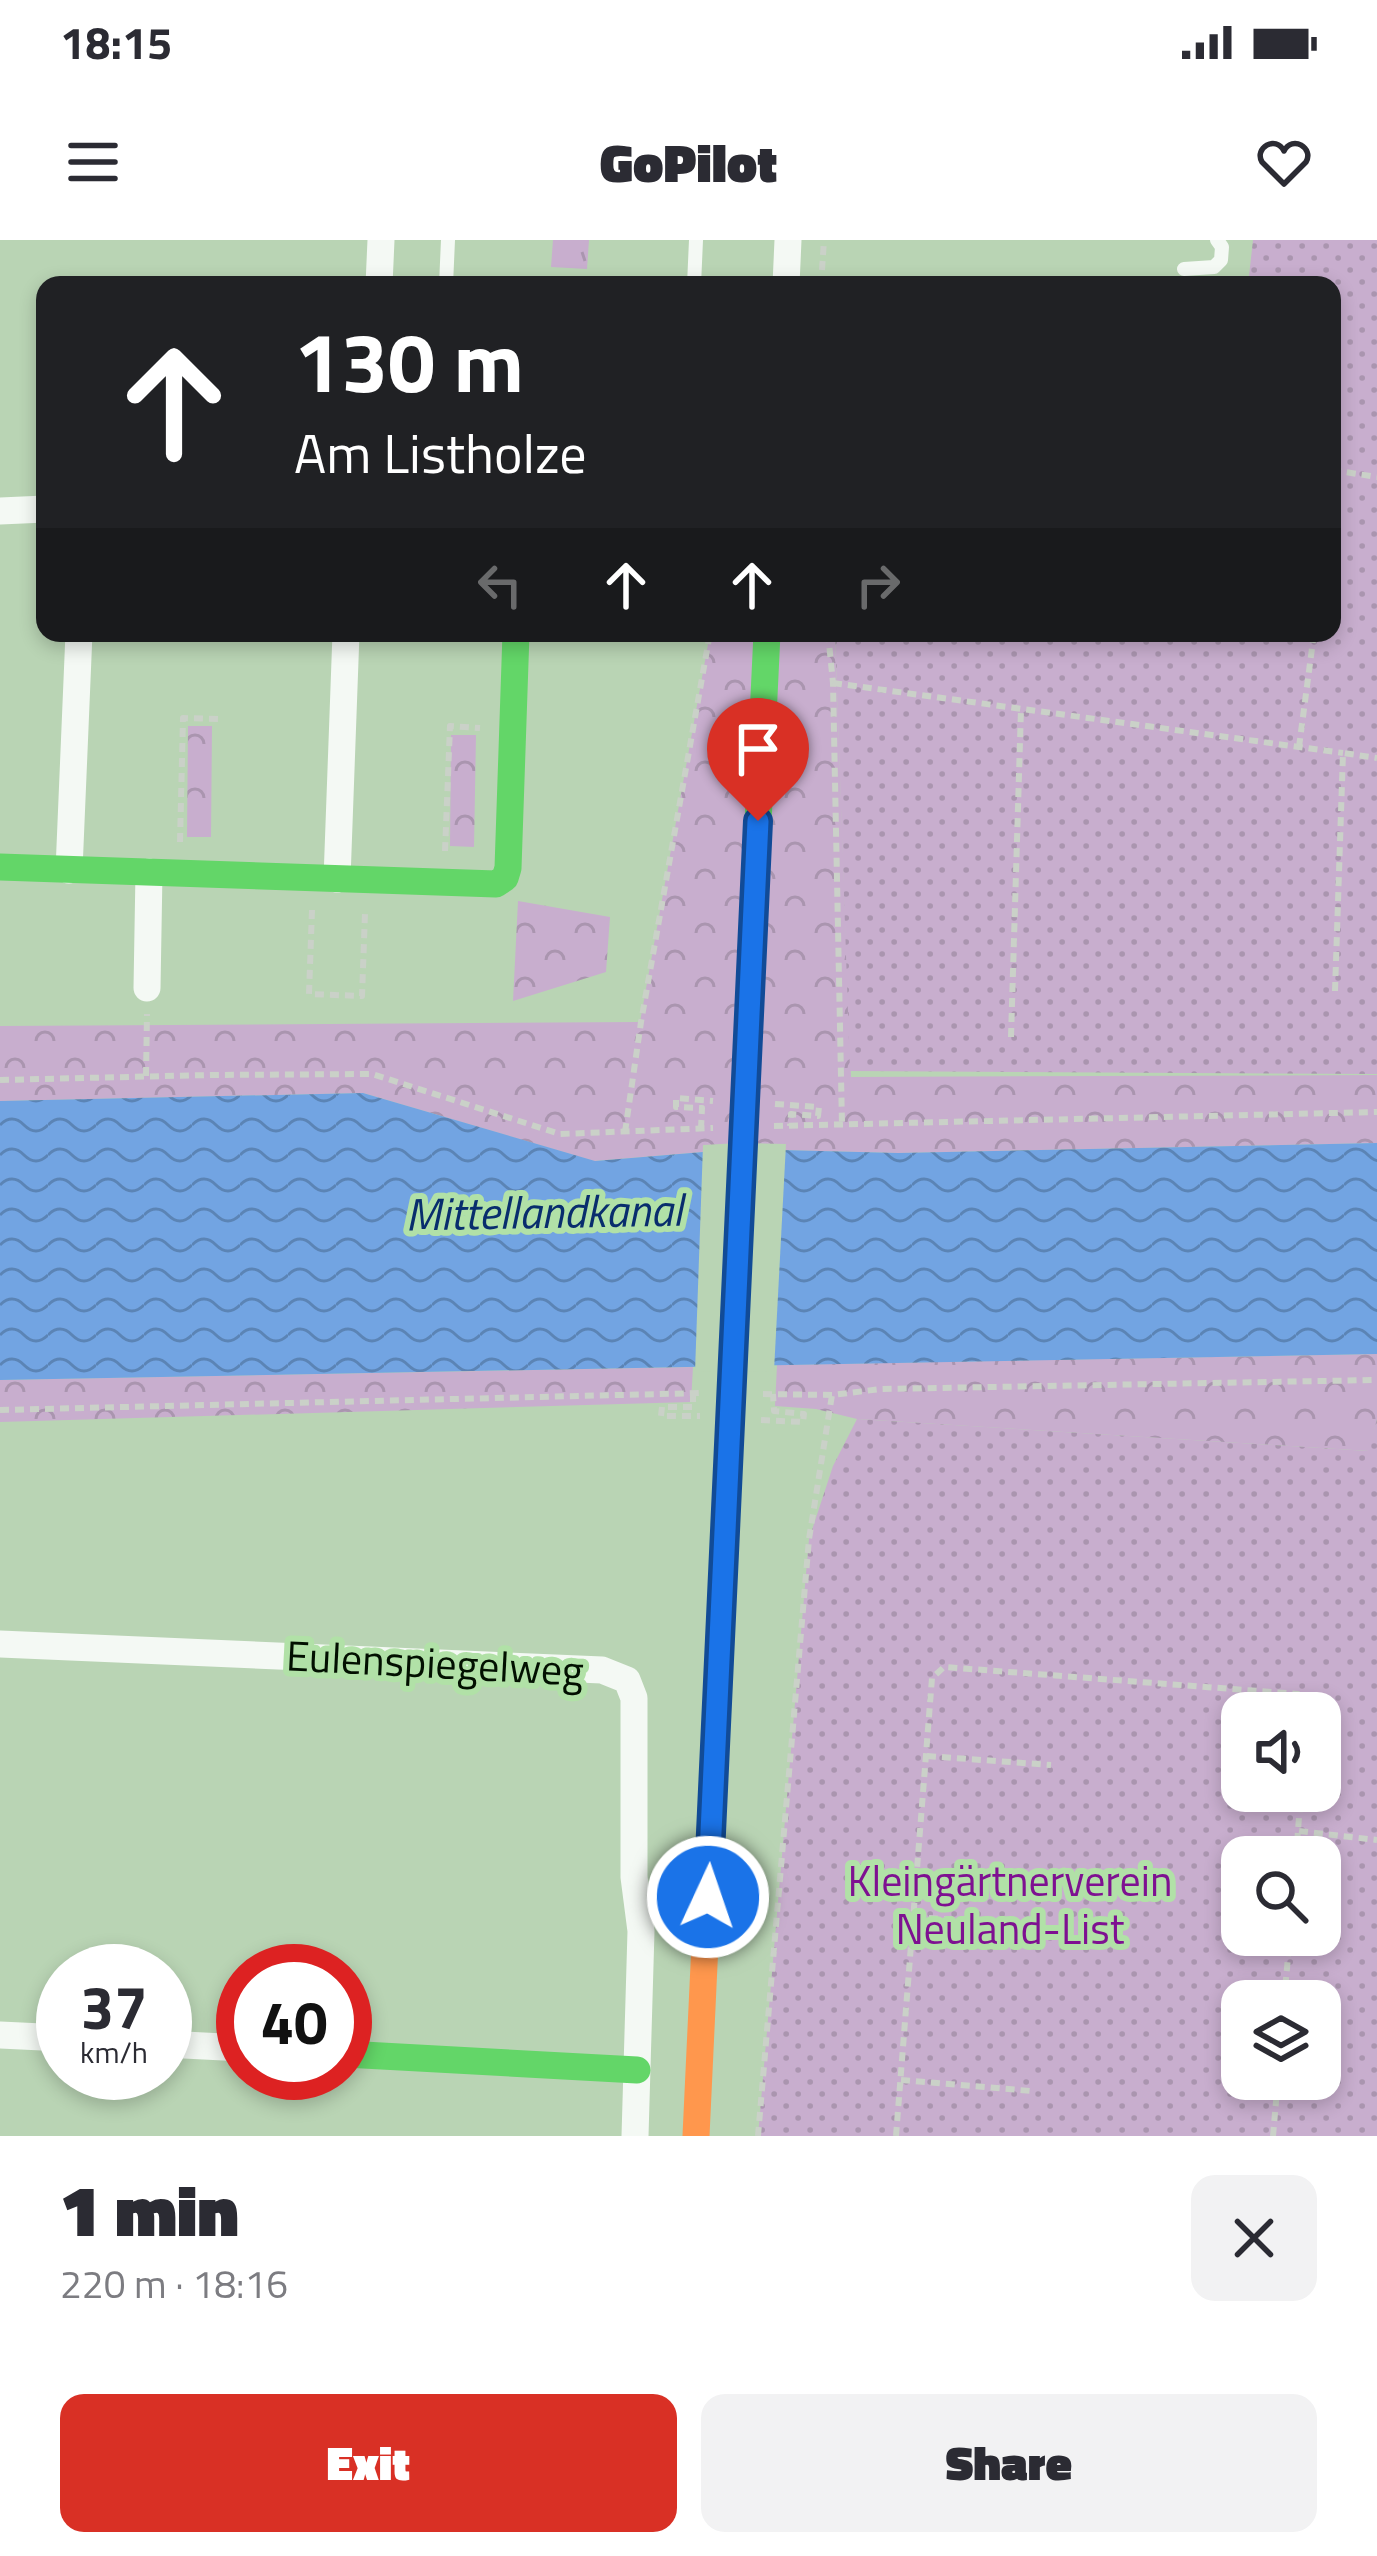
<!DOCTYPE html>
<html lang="en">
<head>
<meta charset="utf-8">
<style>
	body { margin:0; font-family:"Titillium Web",sans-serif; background:#f2f2f3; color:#2b2b33; height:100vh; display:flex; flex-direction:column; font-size:45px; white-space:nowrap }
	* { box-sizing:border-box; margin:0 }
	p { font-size:39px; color:#7c7c81 }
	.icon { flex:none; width:66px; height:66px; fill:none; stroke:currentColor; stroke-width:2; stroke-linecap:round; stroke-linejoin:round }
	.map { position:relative; height:1896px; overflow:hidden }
	.drawer { display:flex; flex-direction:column; background:#fff; flex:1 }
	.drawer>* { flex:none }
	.hud { position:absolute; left:36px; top:36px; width:1305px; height:366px; border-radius:24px; box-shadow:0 6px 18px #0003; background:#202124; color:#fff; overflow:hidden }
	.buttons { position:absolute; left:1221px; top:1452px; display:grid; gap:24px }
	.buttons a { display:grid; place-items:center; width:120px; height:120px; border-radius:24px; background:#fff; box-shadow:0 6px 18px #0003; font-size:60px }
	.speed { position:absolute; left:36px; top:1704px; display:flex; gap:24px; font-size:60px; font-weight:700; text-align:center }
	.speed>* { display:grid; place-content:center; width:156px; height:156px; border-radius:50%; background:#fff; box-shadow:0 6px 18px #0003; line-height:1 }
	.speed small { font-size:30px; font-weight:400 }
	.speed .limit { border:18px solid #d22; background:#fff; color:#111 }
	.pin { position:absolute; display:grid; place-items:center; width:102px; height:102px; color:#fff; margin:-123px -51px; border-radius:50% 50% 50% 0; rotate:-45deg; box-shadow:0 0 12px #0007 }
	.pin .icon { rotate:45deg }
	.me { position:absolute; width:132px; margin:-66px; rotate:3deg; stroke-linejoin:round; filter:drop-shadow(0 0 9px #0008) }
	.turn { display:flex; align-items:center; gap:42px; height:252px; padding:0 60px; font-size:54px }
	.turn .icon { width:156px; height:156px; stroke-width:2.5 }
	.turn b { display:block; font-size:84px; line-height:102px }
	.lanes { display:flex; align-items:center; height:114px; padding:0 60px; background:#0003; justify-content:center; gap:60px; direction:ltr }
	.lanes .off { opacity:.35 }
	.round { display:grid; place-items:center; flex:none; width:126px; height:126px; border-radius:24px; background:#f2f2f3 }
	.summary { display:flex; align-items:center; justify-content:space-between; height:204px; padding:0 60px }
	h1 { font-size:72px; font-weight:800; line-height:90px }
	.primary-button { display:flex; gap:24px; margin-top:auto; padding:24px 60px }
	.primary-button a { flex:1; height:138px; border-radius:24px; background:#d93025; color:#fff; font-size:48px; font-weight:800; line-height:138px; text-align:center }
	.primary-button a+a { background:#f2f2f3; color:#2b2b33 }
	.status { display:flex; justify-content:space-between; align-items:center; height:84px; padding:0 60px; background:#fff; direction:ltr }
	.status svg { height:33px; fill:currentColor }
	header { display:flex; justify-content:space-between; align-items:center; height:156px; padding:0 60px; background:#fff; font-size:54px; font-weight:800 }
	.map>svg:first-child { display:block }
	.grass { fill:url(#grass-tufts) }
	.forest { fill:url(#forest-crowns) }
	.garden { fill:url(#garden-dots); fill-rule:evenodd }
	.water { fill:url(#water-waves) }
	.pier { fill:#b9d4b4 }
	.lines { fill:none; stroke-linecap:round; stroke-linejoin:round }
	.path { stroke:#cad1c8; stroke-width:6; stroke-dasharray:9 6; stroke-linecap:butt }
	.lane { stroke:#f4f9f4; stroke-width:14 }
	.street { stroke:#f4f9f4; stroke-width:27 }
	.fast { stroke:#63d668; stroke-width:27 }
	.slow { stroke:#ff974d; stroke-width:27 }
	.route-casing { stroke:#114b97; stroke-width:30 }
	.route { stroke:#1a73e8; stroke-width:21 }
	.labels { text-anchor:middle; stroke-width:12; stroke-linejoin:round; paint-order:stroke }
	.street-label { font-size:42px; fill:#021000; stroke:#b1e1a7 }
	.park-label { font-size:42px; fill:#7e1191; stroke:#b1e1a7 }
	.water-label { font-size:45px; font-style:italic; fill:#082d6d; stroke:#b1e1a7 }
</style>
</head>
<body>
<div class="status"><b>18:15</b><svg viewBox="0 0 49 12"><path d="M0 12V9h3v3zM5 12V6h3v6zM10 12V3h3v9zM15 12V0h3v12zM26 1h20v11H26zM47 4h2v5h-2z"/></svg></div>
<header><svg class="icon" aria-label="menu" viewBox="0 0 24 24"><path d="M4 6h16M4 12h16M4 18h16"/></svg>GoPilot<svg class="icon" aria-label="heart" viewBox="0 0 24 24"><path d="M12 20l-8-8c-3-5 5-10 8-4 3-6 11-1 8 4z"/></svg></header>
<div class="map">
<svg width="1377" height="1896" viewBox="0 0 1377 1896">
	<defs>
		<pattern id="grass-tufts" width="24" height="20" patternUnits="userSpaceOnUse" patternTransform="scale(3)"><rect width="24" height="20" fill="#c8aece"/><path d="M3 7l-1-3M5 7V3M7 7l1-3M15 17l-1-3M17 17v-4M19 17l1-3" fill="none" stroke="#aa95af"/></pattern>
		<pattern id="forest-crowns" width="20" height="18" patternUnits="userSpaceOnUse" patternTransform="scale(3)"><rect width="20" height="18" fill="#c8aece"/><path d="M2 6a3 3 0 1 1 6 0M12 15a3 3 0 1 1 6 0" fill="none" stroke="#aa95af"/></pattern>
		<pattern id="garden-dots" width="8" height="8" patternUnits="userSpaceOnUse" patternTransform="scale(3)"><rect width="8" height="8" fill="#c8aece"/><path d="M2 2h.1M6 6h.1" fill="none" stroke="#aa95af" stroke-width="1.8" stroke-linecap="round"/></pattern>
		<pattern id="water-waves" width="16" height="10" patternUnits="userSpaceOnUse" patternTransform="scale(3)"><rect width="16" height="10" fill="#72a4e2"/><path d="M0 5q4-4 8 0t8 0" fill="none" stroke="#5b84b5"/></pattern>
	</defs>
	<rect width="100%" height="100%" fill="#b9d4b4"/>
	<!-- grass -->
	<polygon class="grass" points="553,0 589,0 587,29 551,27"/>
	<!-- forest -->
	<g class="forest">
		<polygon points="710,393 835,393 851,837 1377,835 1377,903 898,913 739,909 594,921 363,853 0,861 0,786 640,782"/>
		<polygon points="188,486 212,486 211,597 187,597"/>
		<polygon points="451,495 476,495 474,607 450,606"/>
		<polygon points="518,661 610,677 606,732 513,761"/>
		<polygon points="1377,1114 1377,1179 1369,1211 857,1179 816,1169 775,1166 777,1125"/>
		<polygon points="693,1127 691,1162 0,1182 0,1140"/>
	</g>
	<!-- garden -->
	<g class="garden">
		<polygon points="1253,0 1377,0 1377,834 850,831 835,393 1332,393 1332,45 1248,45"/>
		<path d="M857,1179L1368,1211L1377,1179V1896H758L809,1299L833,1226ZM1242,1473H1320V1551H1242ZM1242,1617H1320V1695H1242ZM1242,1761H1320V1839H1242Z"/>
	</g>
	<!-- water -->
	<polygon class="water" points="363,853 595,921 739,909 898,913 1377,903 1377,1114 0,1140 0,861"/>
	<!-- pier -->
	<polygon class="pier" points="739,903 786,904 774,1131 695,1132 703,905"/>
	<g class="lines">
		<!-- path -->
		<g class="path">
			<polyline points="821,45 824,0"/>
			<polyline points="1332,230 1377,237"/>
			<polyline points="1332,260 1336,231"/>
			<polyline points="828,393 833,443 842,885"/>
			<polyline points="833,443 1343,513"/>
			<polyline points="1299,507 1314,393"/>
			<polyline points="180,602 183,478 220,479"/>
			<polyline points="445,611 450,486 480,488"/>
			<polyline points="312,670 309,754 362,756 365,673"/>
			<polyline points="1335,751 1343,513 1377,518"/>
			<polyline points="1011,797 1021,469"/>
			<polyline points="146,836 147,774"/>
			<polyline points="0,840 210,835 372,834 560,894 713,888"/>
			<polyline points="775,864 819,867 818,876 791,874 790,886"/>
			<polyline points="774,886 1377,872"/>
			<polyline points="701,889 702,868 676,867 676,858 713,861"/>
			<polyline points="625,892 641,782 710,393"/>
			<polyline points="693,1153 693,1167 662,1167 661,1176 700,1176"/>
			<polyline points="763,1154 832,1155 881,1149 1377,1140"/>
			<polyline points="0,1170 702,1153"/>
			<polyline points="761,1180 803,1182 804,1174 774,1171 773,1154"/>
			<polyline points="927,1516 1051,1525"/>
			<polyline points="1299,1591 1377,1600"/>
			<polyline points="1296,1617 1301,1551"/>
			<polyline points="914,1677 1039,1686"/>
			<polyline points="1284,1761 1290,1695"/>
			<polyline points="901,1840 1031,1851"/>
			<polyline points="758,1896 809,1299 832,1155"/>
			<polyline points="896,1896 932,1438 944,1427 1298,1454 1307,1466 1306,1473"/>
			<polyline points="1273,1896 1278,1839"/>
		</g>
		<!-- lane -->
		<g class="lane">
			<polyline points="1184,29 1214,27 1221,20 1222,7 1217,0"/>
			<polyline points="446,45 448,0"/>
			<polyline points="694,45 696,0"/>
		</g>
		<!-- street -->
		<g class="street">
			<polyline points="379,45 381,0"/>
			<polyline points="786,45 788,0"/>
			<polyline points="0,271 45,269"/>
			<polyline points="69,630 79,393"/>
			<polyline points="337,639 346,393"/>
			<polyline points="147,748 149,632"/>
			<polyline points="0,1404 602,1430 627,1440 634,1458 634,1637 641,1691 635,1896"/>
			<polyline points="0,1795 63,1798"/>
			<polyline points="165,1804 243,1808"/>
		</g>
		<!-- fast -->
		<g class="fast">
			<polyline points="0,627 496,644 505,638 508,628 516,393"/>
			<polyline points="719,1404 767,393"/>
			<polyline points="345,1814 637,1830"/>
		</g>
		<!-- slow -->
		<polyline class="slow" points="696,1896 719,1404"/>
	</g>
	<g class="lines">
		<!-- route casing -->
		<g class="route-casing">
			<polyline id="route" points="708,1657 758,581"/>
		</g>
		<!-- route -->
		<use href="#route" class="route"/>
	</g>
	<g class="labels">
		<!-- street labels -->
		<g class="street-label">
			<text transform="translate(435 1423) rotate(3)" y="15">Eulenspiegelweg</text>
		</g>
		<!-- park labels -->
		<g class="park-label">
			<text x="1010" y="1656">Kleingärtnerverein<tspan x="1010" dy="48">Neuland-List</tspan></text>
		</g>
		<!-- water labels -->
		<g class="water-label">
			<text transform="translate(544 972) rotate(-1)" y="16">Mittellandkanal</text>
		</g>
	</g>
</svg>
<div class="buttons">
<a><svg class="icon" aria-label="sound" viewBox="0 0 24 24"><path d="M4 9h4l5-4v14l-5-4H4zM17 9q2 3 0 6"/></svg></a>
<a><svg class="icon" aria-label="search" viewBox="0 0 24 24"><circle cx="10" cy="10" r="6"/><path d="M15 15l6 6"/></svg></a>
<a><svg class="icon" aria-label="layers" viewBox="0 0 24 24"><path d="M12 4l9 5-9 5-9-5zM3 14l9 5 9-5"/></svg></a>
</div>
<div class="speed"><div>37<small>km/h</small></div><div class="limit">40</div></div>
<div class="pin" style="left:758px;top:581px;background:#d93025"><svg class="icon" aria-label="arrive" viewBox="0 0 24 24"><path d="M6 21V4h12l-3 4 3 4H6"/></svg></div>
<svg class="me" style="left:708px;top:1657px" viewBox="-20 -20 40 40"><circle r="17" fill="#1a73e8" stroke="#fff" stroke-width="3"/><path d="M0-11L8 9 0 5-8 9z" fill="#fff"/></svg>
<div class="hud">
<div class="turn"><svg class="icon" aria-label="ahead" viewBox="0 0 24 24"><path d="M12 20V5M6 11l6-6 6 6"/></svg><div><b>130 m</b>Am Listholze</div></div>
<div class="lanes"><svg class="icon off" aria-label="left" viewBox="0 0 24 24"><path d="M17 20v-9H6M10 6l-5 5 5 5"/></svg><svg class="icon" aria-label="ahead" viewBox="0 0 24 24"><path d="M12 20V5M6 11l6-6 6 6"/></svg><svg class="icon" aria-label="ahead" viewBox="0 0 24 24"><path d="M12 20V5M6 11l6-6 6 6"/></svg><svg class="icon off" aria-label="right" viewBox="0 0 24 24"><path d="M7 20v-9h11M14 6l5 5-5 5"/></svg></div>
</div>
</div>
<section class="drawer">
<div class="summary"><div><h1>1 min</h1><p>220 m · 18:16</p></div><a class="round"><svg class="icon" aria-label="close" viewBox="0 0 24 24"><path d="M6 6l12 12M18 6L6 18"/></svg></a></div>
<div class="primary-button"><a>Exit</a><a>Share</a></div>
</section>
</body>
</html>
